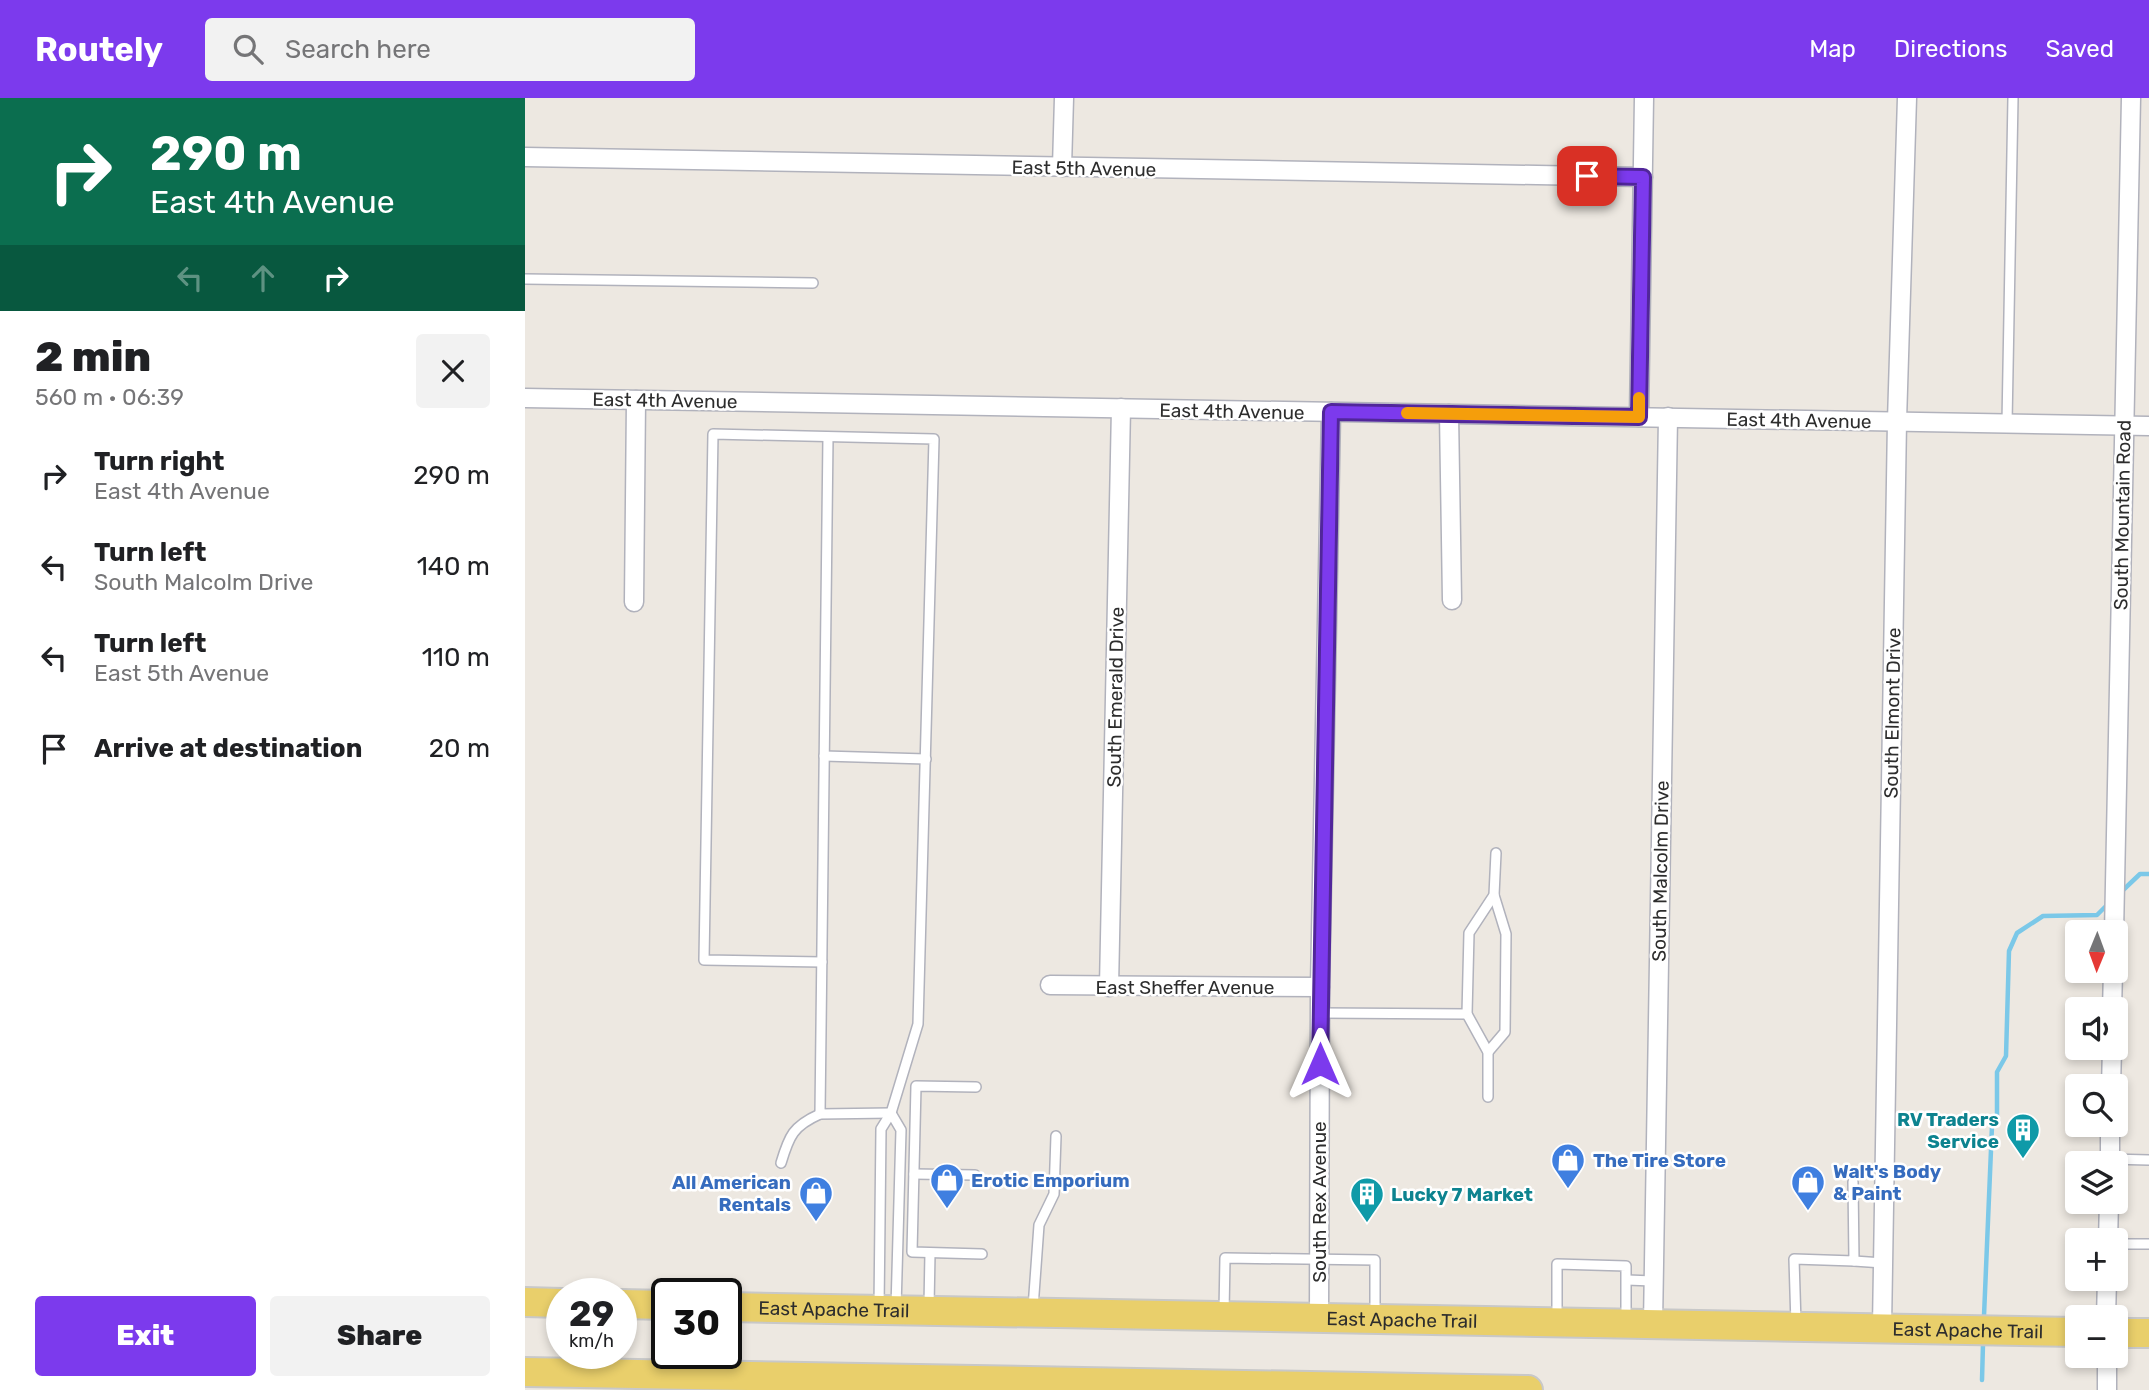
<!DOCTYPE html>
<html lang="en">
<head>
<meta charset="utf-8">
<style>
	body { margin:0; font-family:Rubik,sans-serif; background:#f2f2f2; color:#202124; height:100vh; display:flex; flex-direction:column; font-size:26px; white-space:nowrap }
	* { box-sizing:border-box; margin:0 }
	p { font-size:23px; color:#757577 }
	.icon { flex:none; width:38px; height:38px; fill:none; stroke:currentColor; stroke-width:2; stroke-linecap:round; stroke-linejoin:round }
	.map { position:relative; flex:1; overflow:hidden }
	.details { display:flex; flex-direction:column; background:#fff; width:525px }
	.details>* { flex:none }
	.top-card { background:#0b6e4f; color:#fff; overflow:hidden }
	.needle { width:46px; rotate:181deg }
	.tools { position:absolute; left:1540px; top:822px; display:grid; gap:14px }
	.tools a { display:grid; place-items:center; width:63px; height:63px; border-radius:7px; background:#fff; box-shadow:0 4px 10px #0003; font-size:35px }
	.speed { position:absolute; left:21px; top:1180px; display:flex; gap:14px; font-size:35px; font-weight:700; text-align:center }
	.speed>* { display:grid; place-content:center; width:91px; height:91px; border-radius:50%; background:#fff; box-shadow:0 4px 10px #0003; line-height:1 }
	.speed small { font-size:18px; font-weight:400 }
	.speed .limit { border:4px solid #111; border-radius:10px; background:#fff; color:#111 }
	.pin { position:absolute; display:grid; place-items:center; width:60px; height:60px; color:#fff; margin:-30px; border-radius:14px; box-shadow:0 4px 10px #0006 }
	.me { position:absolute; width:77px; margin:-38px; rotate:0deg; stroke-linejoin:round; filter:drop-shadow(0 0 5px #0008) }
	.turn { display:flex; align-items:center; gap:24px; height:147px; padding:0 35px; font-size:32px }
	.turn .icon { width:91px; height:91px; stroke-width:2.5 }
	.turn b { display:block; font-size:49px; line-height:60px }
	.lanes { display:flex; align-items:center; height:66px; padding:0 35px; background:#0003; justify-content:center; gap:35px; direction:ltr }
	.lanes .off { opacity:.35 }
	.round { display:grid; place-items:center; flex:none; width:74px; height:74px; border-radius:7px; background:#f2f2f2 }
	.summary { display:flex; align-items:center; justify-content:space-between; height:119px; padding:0 35px }
	h1 { font-size:42px; font-weight:800; line-height:52px }
	.primary-button { display:flex; gap:14px; margin-top:auto; padding:14px 35px }
	.primary-button a { flex:1; height:80px; border-radius:7px; background:#7c3aed; color:#fff; font-size:28px; font-weight:800; line-height:80px; text-align:center }
	.primary-button a+a { background:#f2f2f2; color:#202124 }
	ul { padding:0; list-style:none }
	li { display:flex; align-items:center; gap:21px; height:91px; padding:0 35px }
	li div { flex:1 }
	li b { display:block; font-size:26px }
	li em { font-style:normal }
	header { display:flex; align-items:center; gap:42px; box-sizing:border-box; height:98px; padding:0 35px; background:#7c3aed; color:#fff }
	header strong { font-size:33px }
	nav { display:flex; gap:38px; margin-inline-start:auto; font-size:24px }
	.search { width:490px; height:63px; background:#f2f2f2; display:flex; align-items:center; gap:18px; box-sizing:border-box; padding:0 24px; border-radius:7px; color:#757577; font-size:26px }
	main { display:flex; flex:1; min-height:0 }
	.map>svg:first-child { display:block }
	.lines { fill:none; stroke-linecap:round; stroke-linejoin:round }
	.stream { stroke:#7bc8e8; stroke-width:4.5 }
	.service-casing { stroke:#b1b2bc; stroke-width:12 }
	.minor-casing { stroke:#b1b2bc; stroke-width:21 }
	.primary-casing { stroke:#c8c8c8; stroke-width:32 }
	.service { stroke:#fff; stroke-width:9 }
	.minor { stroke:#fff; stroke-width:18 }
	.primary { stroke:#e9cf6b; stroke-width:28 }
	.route-casing { stroke:#51269a; stroke-width:18 }
	.route { stroke:#7c3aed; stroke-width:12 }
	.slow { stroke:#f59e0b; stroke-width:12 }
	.labels { text-anchor:middle; stroke-width:5; stroke-linejoin:round; paint-order:stroke }
	.street-label { font-size:19px; fill:#2d2d2d; stroke:#fff }
	.culture-label { font-size:19px; font-weight:bold; fill:#0d838f; stroke:#fff; text-anchor:end }
	.shop-label { font-size:19px; font-weight:bold; fill:#366cbe; stroke:#fff; text-anchor:start }
</style>
</head>
<body>
<header>
<strong>Routely</strong>
<div class="search"><svg class="icon" aria-label="search" viewBox="0 0 24 24"><circle cx="10" cy="10" r="6"/><path d="M15 15l6 6"/></svg>Search here</div>
<nav><a>Map</a><a>Directions</a><a>Saved</a></nav>
</header>
<main>
<section class="details">
<div class="top-card">
<div class="turn"><svg class="icon" aria-label="right" viewBox="0 0 24 24"><path d="M7 20v-9h11M14 6l5 5-5 5"/></svg><div><b>290 m</b>East 4th Avenue</div></div>
<div class="lanes"><svg class="icon off" aria-label="left" viewBox="0 0 24 24"><path d="M17 20v-9H6M10 6l-5 5 5 5"/></svg><svg class="icon off" aria-label="ahead" viewBox="0 0 24 24"><path d="M12 20V5M6 11l6-6 6 6"/></svg><svg class="icon" aria-label="right" viewBox="0 0 24 24"><path d="M7 20v-9h11M14 6l5 5-5 5"/></svg></div>
</div>
<div class="summary"><div><h1>2 min</h1><p>560 m · 06:39</p></div><a class="round"><svg class="icon" aria-label="close" viewBox="0 0 24 24"><path d="M6 6l12 12M18 6L6 18"/></svg></a></div>
<ul>
<li><svg class="icon" aria-label="right" viewBox="0 0 24 24"><path d="M7 20v-9h11M14 6l5 5-5 5"/></svg><div><b>Turn right</b><p>East 4th Avenue</p></div><em>290 m</em></li>
<li><svg class="icon" aria-label="left" viewBox="0 0 24 24"><path d="M17 20v-9H6M10 6l-5 5 5 5"/></svg><div><b>Turn left</b><p>South Malcolm Drive</p></div><em>140 m</em></li>
<li><svg class="icon" aria-label="left" viewBox="0 0 24 24"><path d="M17 20v-9H6M10 6l-5 5 5 5"/></svg><div><b>Turn left</b><p>East 5th Avenue</p></div><em>110 m</em></li>
<li><svg class="icon" aria-label="arrive" viewBox="0 0 24 24"><path d="M6 21V4h12l-3 4 3 4H6"/></svg><div><b>Arrive at destination</b></div><em>20 m</em></li>
</ul>
<div class="primary-button"><a>Exit</a><a>Share</a></div>
</section>
<div class="map">
<svg width="1624" height="1292" viewBox="0 0 1624 1292">
	<rect width="100%" height="100%" fill="#ede8e1"/>
	<g class="lines">
		<!-- stream -->
		<g class="stream">
			<polyline points="1595,795 1615,776 1624,776"/>
			<polyline points="1459,1218 1467,1028 1472,1019 1472,974 1481,958 1484,853 1492,835 1518,818 1572,817 1583,806"/>
			<polyline points="1457,1282 1458,1246"/>
		</g>
		<!-- service casing -->
		<g class="service-casing">
			<g id="service">
				<polyline points="0,181 288,185"/>
				<polyline points="1482,325 1488,0"/>
				<polyline points="303,339 295,1016 366,1015"/>
				<polyline points="299,658 401,661"/>
				<polyline points="297,864 179,862 188,336 409,341 393,926 366,1015 356,1031 354,1210"/>
				<polyline points="795,915 942,916"/>
				<polyline points="963,954 980,934 981,836 969,797"/>
				<polyline points="451,989 391,988 387,1154 457,1156"/>
				<polyline points="963,999 963,954 942,916 944,835 969,797 971,755"/>
				<polyline points="366,1015 376,1032 371,1210"/>
				<polyline points="1585,1061 1624,1062"/>
				<path d="M256,1065C264,1038 268,1028 295,1016"/>
				<polyline points="389,1076 450,1077"/>
				<polyline points="1591,1146 1624,1146"/>
				<polyline points="1329,1163 1358,1165"/>
				<polyline points="1102,1182 1128,1183"/>
				<polyline points="404,1208 405,1155"/>
				<polyline points="508,1210 514,1127 529,1096 531,1038"/>
				<polyline points="699,1214 700,1160 850,1162 850,1216"/>
				<polyline points="1032,1220 1032,1166 1101,1168 1101,1223"/>
				<polyline points="1271,1226 1269,1161 1329,1163 1328,1084"/>
			</g>
		</g>
		<!-- minor casing -->
		<g class="minor-casing">
			<g id="minor">
				<polyline points="0,59 1118,79"/>
				<polyline points="537,69 539,0"/>
				<polyline points="0,300 1624,328"/>
				<polyline points="924,316 927,502"/>
				<polyline points="1114,319 1119,0"/>
				<polyline points="109,504 111,302"/>
				<polyline points="1589,835 1606,0"/>
				<polyline points="525,887 795,889"/>
				<polyline points="584,889 596,310"/>
				<polyline points="1587,912 1588,873"/>
				<polyline points="1586,989 1587,950"/>
				<polyline points="1585,1066 1585,1027"/>
				<polyline points="1583,1143 1584,1104"/>
				<polyline points="1581,1220 1582,1181"/>
				<polyline points="794,1221 795,889 806,314"/>
				<polyline points="1128,1226 1143,319"/>
				<polyline points="1357,1229 1372,323 1382,0"/>
				<polyline points="1582,1258 1582,1292"/>
			</g>
		</g>
		<!-- primary casing -->
		<g class="primary-casing">
			<g id="primary">
				<polyline points="0,1204 37,1205"/>
				<polyline points="96,1206 142,1207"/>
				<path id="s1" d="M201,1209L1552,1234"/>
				<polyline points="1591,1235 1624,1235"/>
				<polyline points="0,1274 1003,1292"/>
			</g>
		</g>
		<!-- service -->
		<use href="#service" class="service"/>
		<!-- minor -->
		<use href="#minor" class="minor"/>
		<!-- primary -->
		<use href="#primary" class="primary"/>
	</g>
	<g class="lines">
		<!-- route casing -->
		<g class="route-casing">
			<polyline id="route" points="795,966 806,314 1114,319 1118,79 1062,78"/>
		</g>
		<!-- route -->
		<use href="#route" class="route"/>
		<!-- slow -->
		<polyline class="slow" points="882,315 1114,319 1114,300"/>
	</g>
	<!-- icons -->
	<defs>
		<g id="building-pin" transform="scale(1.75)"><path d="M0 17L-7.5 6A9.5 9.5 0 1 1 7.5 6Z" fill="#0f9aa8" stroke="#fff"/><path d="M-4-6H4V6H1V3H-1V6H-4ZM-2.5-4.3h1.7v1.8h-1.7ZM.8-4.3h1.7v1.8H.8ZM-2.5-1h1.7V.8h-1.7ZM.8-1h1.7V.8H.8Z" fill="#fff"/></g>
		<g id="shop-pin" transform="scale(1.75)"><path d="M0 17L-7.5 6A9.5 9.5 0 1 1 7.5 6Z" fill="#3f7fe0" stroke="#fff"/><path d="M-5-2.5h2.3a2.7 3.5 0 0 1 5.4 0H5L5.5 6h-11ZM-1.5-2.5h3a1.5 2.3 0 0 0-3 0Z" fill="#fff"/></g>
	</defs>
	<g fill-rule="evenodd">
		<use href="#building-pin" x="1498" y="1032"/>
		<use href="#shop-pin" x="1043" y="1062"/>
		<use href="#shop-pin" x="422" y="1082"/>
		<use href="#shop-pin" x="1283" y="1084"/>
		<use href="#shop-pin" x="291" y="1095"/>
		<use href="#building-pin" x="842" y="1096"/>
	</g>
	<g class="labels">
		<!-- street labels -->
		<g class="street-label">
			<text transform="translate(559 70) rotate(1)" y="7">East 5th Avenue</text>
			<text transform="translate(140 302) rotate(1)" y="7">East 4th Avenue</text>
			<text transform="translate(707 313) rotate(1)" y="7">East 4th Avenue</text>
			<text transform="translate(1274 322) rotate(1)" y="7">East 4th Avenue</text>
			<text transform="translate(1597 417) rotate(-89)" y="7">South Mountain Road</text>
			<text transform="translate(590 599) rotate(-89)" y="7">South Emerald Drive</text>
			<text transform="translate(1367 615) rotate(-89)" y="7">South Elmont Drive</text>
			<text transform="translate(1135 773) rotate(-89)" y="7">South Malcolm Drive</text>
			<text x="660" y="896">East Sheffer Avenue</text>
			<text transform="translate(794 1104) rotate(-90)" y="7">South Rex Avenue</text>
			<text dy="7" stroke="none"><textPath href="#s1" startOffset="108">East Apache Trail</textPath></text>
			<text dy="7" stroke="none"><textPath href="#s1" startOffset="676">East Apache Trail</textPath></text>
			<text dy="7" stroke="none"><textPath href="#s1" startOffset="1242">East Apache Trail</textPath></text>
		</g>
		<!-- culture labels -->
		<g class="culture-label">
			<text x="1474" y="1028">RV Traders<tspan x="1474" dy="22">Service</tspan></text>
			<text x="866" y="1103" text-anchor="start">Lucky 7 Market</text>
		</g>
		<!-- shop labels -->
		<g class="shop-label">
			<text x="1068" y="1069">The Tire Store</text>
			<text x="1308" y="1080">Walt's Body<tspan x="1308" dy="22">&amp; Paint</tspan></text>
			<text x="446" y="1089">Erotic Emporium</text>
			<text x="266" y="1091" text-anchor="end">All American<tspan x="266" dy="22">Rentals</tspan></text>
		</g>
	</g>
</svg>
<div class="tools">
<a><svg class="needle" viewBox="-14 -14 28 28"><path d="M0-13l5 13h-10z" fill="#e53935"/><path d="M0 13l5-13h-10z" fill="#757577"/></svg></a>
<a><svg class="icon" aria-label="sound" viewBox="0 0 24 24"><path d="M4 9h4l5-4v14l-5-4H4zM17 9q2 3 0 6"/></svg></a>
<a><svg class="icon" aria-label="search" viewBox="0 0 24 24"><circle cx="10" cy="10" r="6"/><path d="M15 15l6 6"/></svg></a>
<a><svg class="icon" aria-label="layers" viewBox="0 0 24 24"><path d="M12 4l9 5-9 5-9-5zM3 14l9 5 9-5"/></svg></a>
<a>+</a>
<a>−</a>
</div>
<div class="speed"><div>29<small>km/h</small></div><div class="limit">30</div></div>
<div class="pin" style="left:1062px;top:78px;background:#d93025"><svg class="icon" aria-label="arrive" viewBox="0 0 24 24"><path d="M6 21V4h12l-3 4 3 4H6"/></svg></div>
<svg class="me" style="left:795px;top:966px" viewBox="-20 -20 40 40"><path d="M0-17L14 15 0 8-14 15z" fill="#7c3aed" stroke="#fff" stroke-width="4"/></svg>
</div>
</main>
</body>
</html>
